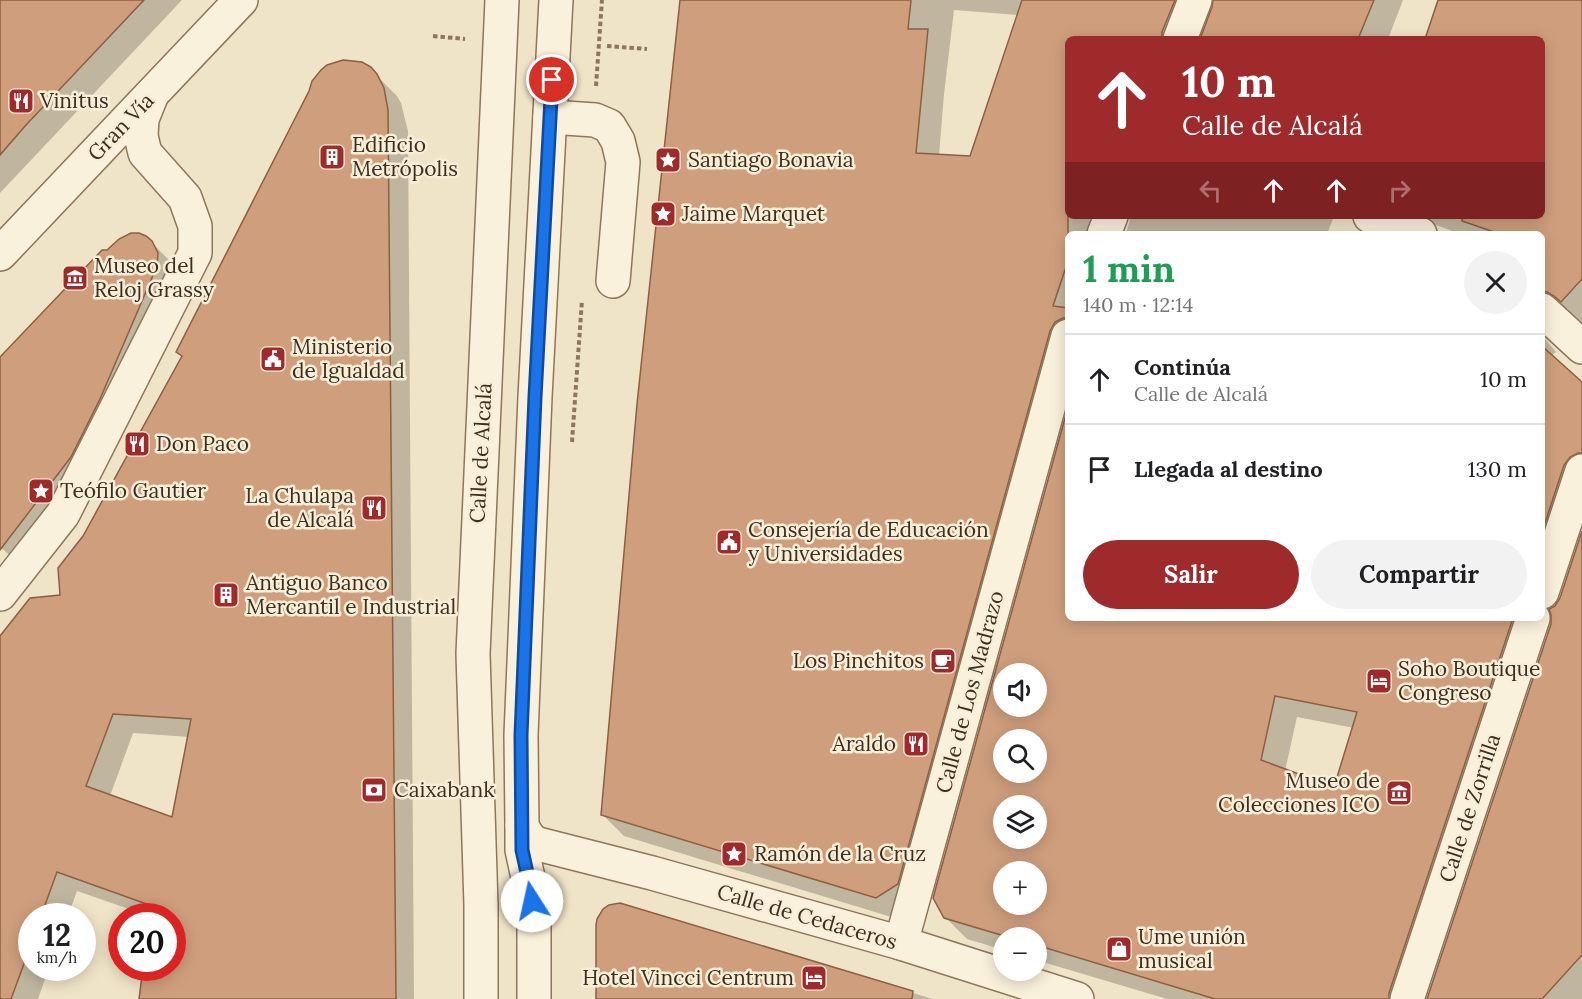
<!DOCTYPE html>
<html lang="es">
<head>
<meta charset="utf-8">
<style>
	body { margin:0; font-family:Lora,serif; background:#f2f2f2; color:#202124; height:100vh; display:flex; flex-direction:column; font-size:22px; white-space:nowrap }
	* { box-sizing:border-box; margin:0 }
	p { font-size:20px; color:#757577 }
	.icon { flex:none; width:33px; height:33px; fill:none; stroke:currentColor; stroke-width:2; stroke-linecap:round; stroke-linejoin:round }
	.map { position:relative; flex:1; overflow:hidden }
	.panel { position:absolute; left:1065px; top:231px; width:480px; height:390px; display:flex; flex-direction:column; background:#fff; border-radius:9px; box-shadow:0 3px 15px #0003 }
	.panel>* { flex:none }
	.guide { position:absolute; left:1065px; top:36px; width:480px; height:183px; border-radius:9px; box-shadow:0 3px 15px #0003; background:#9e2a2b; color:#fff; overflow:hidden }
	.buttons { position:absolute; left:993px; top:663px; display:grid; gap:12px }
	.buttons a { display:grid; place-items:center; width:54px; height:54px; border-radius:50%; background:#fff; box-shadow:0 3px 15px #0003; font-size:30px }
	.speed { position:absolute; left:18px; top:903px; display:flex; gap:12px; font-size:30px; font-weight:700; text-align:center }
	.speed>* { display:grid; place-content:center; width:78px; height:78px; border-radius:50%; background:#fff; box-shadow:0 3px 15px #0003; line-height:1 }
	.speed small { font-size:15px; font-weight:400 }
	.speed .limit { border:9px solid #d22; background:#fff; color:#111 }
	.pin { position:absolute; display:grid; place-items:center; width:51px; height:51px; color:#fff; margin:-26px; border:3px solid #fff; border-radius:50%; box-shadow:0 2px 6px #0007 }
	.me { position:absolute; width:66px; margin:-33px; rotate:350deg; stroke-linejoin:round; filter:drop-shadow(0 0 4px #0008) }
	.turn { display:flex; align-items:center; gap:21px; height:126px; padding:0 18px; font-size:27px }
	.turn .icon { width:78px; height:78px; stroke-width:2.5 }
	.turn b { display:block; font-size:42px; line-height:51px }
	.lanes { display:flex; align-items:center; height:57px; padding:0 18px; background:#0003; justify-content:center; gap:30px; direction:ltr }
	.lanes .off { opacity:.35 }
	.round { display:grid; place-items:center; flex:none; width:63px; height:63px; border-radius:32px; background:#f2f2f2 }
	.overview { display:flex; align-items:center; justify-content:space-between; height:102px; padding:0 18px }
	h1 { font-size:36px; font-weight:700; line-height:45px; color:#1e9e55 }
	.button { display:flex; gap:12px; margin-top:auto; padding:12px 18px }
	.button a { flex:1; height:69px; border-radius:36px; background:#9e2a2b; color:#fff; font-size:24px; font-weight:700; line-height:69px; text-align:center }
	.button a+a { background:#f2f2f2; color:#202124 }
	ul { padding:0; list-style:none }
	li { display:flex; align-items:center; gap:18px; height:90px; padding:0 18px; border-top:2px solid #e0e0e0 }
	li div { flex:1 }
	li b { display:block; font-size:22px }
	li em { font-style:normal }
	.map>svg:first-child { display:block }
	.shadow { fill:#0003; fill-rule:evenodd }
	.building { fill:#cf9f7d; stroke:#8d5f41; stroke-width:1.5; fill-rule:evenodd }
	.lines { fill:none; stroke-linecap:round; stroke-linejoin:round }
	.minor-casing { stroke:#8d765c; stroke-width:36 }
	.path { stroke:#8d765c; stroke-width:4; stroke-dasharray:4.5 3; stroke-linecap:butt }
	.minor { stroke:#faf1dc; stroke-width:33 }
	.route-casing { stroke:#114b97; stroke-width:15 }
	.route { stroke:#1a73e8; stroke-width:10 }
	.labels { text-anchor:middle; stroke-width:5; stroke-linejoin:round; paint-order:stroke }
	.poi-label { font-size:21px; fill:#3d2e20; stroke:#f7eed8; text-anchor:start }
	.street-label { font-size:21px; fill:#3d2e20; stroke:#f7eed8 }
</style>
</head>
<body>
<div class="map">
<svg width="1582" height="999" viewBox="0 0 1582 999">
	<rect width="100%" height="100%" fill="#f0e4c8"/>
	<!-- shadow -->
	<g class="shadow">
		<polygon points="0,0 182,0 0,193"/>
		<path d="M681,0H1403L1388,39H1202L1214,3L1205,6L1189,39H1068V216H1334L1327,234H1126L1130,219L1121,222L1114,234H1068V364L898,919L624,836L602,814ZM954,10L1018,15L971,158L939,156L944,94Z"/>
		<path d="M1439,0H1582V322L1570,313H1559L1550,318L1545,327V339L1556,352L1551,356L1582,384V496L1545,608V618L1547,623L1542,626L1536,634L1416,999H1167L1036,960V938H1004V950L967,939L945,917L935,897L1068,412V618H1542V234H1461L1410,216H1542V39H1426ZM1004,674H1036V706H1004ZM1297,717L1354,728L1335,789L1285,771ZM1004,740H1036V772H1004ZM1004,806H1036V838H1004ZM1004,872H1036V904H1004Z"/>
		<path d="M370,69L397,96L401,103L408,131L414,999H141L146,968H172V916H149L77,891L68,916H32V968H49L38,999H0V638L61,596L84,537ZM133,733L189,737L174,819L110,796Z"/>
		<polygon points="151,242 177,268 28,571 0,547 0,359 108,252"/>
		<polygon points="1582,536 1582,999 1428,999 1552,624 1556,607 1561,599"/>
		<polygon points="620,905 933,999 598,999"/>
	</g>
	<!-- building -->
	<g class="building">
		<polygon points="0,0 144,0 26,125 0,155"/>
		<polygon points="680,0 911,0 908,29 928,29 916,153 970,156 1022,0 1175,0 1162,32 1162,39 1068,39 1068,261 1053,306 1068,308 1068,318 1063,318 1055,322 1050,331 898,884 876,898 601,815 637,404"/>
		<polygon points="1213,0 1374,0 1358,39 1200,39 1212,7"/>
		<polygon points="1438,0 1582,0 1582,279 1561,302 1554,296 1547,292 1542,292 1542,234 1500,234 1462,221 1463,216 1542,216 1542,39 1425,39"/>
		<path d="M343,60L362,62L371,67L377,74L384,88L388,110L396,999H139L143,968H172V916H153L155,907L57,872L41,916H32V942L11,999H0V636L30,598L60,595L58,568L83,536L182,356L176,352L309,91L312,81L321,70L327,65ZM113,714L191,719L172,817L86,786Z"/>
		<polygon points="131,233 139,233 146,236 152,241 158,253 157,266 100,399 71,457 0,550 0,357 102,250 107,250 119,239"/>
		<polygon points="1542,346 1582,382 1582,453 1578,453 1570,457 1564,465 1542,532"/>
		<path d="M1068,407V618H1513L1389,993V999H1215L1036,945V938H1011L944,918L933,898ZM1004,674H1036V706H1004ZM1275,696L1357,712L1334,787L1261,760ZM1004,740H1036V772H1004ZM1004,806H1036V838H1004ZM1004,872H1036V904H1004Z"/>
		<polygon points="1582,531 1582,955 1542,999 1427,999 1551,624 1551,615 1549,609 1555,606 1560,598"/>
		<polygon points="620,903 913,991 912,999 596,999 596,925 597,919 603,909 609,905"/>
	</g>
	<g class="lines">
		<!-- minor casing -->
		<g class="minor-casing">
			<g id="minor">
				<polyline points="1180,39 1195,0"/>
				<polyline points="550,117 595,120 609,126 618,141 623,162 613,281"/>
				<polyline points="1370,216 1420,234"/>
				<polyline points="1104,234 1111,216"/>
				<polyline points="0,254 241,0"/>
				<polyline points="1542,310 1582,347"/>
				<polyline points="1542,592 1582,471"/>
				<polyline points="0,594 63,514 195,253 195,226 185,198 145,153 141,136 142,119 152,94"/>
				<polyline points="522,826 522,850 529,882 534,919 534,999"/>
				<polyline points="534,843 527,835 522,826 521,735 535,397 556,0"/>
				<polyline points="534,843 652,873 901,943 1077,999"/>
				<polyline points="901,943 1068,336"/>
				<polyline points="481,999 481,905 473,654 502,0"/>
				<polyline points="1407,999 1533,618"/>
			</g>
		</g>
		<!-- path -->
		<g class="path">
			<polyline points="433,36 465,39"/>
			<polyline points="607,46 647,49"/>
			<polyline points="596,86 602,0"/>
			<polyline points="572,442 582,300"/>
		</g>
		<!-- minor -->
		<use href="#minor" class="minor"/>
	</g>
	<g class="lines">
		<!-- route casing -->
		<g class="route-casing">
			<polyline id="route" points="532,901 529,882 522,850 521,735 535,397 552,80"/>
		</g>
		<!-- route -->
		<use href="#route" class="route"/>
	</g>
	<!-- icons -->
	<defs>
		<g id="restaurant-square" transform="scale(1.35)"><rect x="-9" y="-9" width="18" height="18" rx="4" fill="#9e2a2b" stroke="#f7eed8"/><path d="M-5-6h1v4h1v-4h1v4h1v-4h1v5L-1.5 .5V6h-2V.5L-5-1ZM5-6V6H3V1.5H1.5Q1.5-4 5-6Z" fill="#fff"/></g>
		<g id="building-square" transform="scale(1.35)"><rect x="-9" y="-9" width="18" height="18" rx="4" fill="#9e2a2b" stroke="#f7eed8"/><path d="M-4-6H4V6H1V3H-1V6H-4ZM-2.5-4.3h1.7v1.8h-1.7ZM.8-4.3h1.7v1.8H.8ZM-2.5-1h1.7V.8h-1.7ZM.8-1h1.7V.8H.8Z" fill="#fff"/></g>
		<g id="sight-square" transform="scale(1.35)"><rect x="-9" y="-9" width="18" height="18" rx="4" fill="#9e2a2b" stroke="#f7eed8"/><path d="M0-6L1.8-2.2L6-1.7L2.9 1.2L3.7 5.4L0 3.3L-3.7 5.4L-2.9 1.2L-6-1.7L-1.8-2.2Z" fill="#fff"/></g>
		<g id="museum-square" transform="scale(1.35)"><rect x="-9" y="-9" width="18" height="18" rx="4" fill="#9e2a2b" stroke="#f7eed8"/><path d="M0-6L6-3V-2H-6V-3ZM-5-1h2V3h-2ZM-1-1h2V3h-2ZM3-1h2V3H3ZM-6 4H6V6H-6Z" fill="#fff"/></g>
		<g id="civic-square" transform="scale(1.35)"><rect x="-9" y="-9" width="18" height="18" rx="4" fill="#9e2a2b" stroke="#f7eed8"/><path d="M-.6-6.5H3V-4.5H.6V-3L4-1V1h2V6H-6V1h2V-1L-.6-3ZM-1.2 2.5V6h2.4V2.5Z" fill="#fff"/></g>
		<g id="cafe-square" transform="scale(1.35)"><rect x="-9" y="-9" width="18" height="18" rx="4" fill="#9e2a2b" stroke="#f7eed8"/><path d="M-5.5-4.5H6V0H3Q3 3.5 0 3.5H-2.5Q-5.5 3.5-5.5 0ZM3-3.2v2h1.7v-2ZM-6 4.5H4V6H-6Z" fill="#fff"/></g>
		<g id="hotel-square" transform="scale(1.35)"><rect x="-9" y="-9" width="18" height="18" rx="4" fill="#9e2a2b" stroke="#f7eed8"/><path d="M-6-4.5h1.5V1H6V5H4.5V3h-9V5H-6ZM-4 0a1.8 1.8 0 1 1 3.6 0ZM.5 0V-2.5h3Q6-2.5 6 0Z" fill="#fff"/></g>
		<g id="bank-square" transform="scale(1.35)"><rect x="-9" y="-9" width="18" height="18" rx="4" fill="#9e2a2b" stroke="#f7eed8"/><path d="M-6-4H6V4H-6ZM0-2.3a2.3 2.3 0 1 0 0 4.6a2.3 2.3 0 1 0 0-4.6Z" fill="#fff"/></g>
		<g id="shop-square" transform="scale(1.35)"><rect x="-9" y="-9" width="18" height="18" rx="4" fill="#9e2a2b" stroke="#f7eed8"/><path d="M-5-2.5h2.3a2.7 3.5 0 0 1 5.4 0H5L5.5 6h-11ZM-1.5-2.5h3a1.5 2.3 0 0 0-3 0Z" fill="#fff"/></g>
	</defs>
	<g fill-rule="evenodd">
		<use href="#restaurant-square" x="21" y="101"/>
		<use href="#building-square" x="332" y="157"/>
		<use href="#sight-square" x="668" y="160"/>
		<use href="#sight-square" x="663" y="214"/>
		<use href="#museum-square" x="75" y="278"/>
		<use href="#civic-square" x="273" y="359"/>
		<use href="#restaurant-square" x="137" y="444"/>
		<use href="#sight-square" x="41" y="491"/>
		<use href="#restaurant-square" x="374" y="508"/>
		<use href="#civic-square" x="729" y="542"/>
		<use href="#building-square" x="226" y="595"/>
		<use href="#cafe-square" x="943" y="661"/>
		<use href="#hotel-square" x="1379" y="681"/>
		<use href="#restaurant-square" x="916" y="744"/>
		<use href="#bank-square" x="374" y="790"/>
		<use href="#museum-square" x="1399" y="793"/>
		<use href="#sight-square" x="734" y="854"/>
		<use href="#shop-square" x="1119" y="949"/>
		<use href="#hotel-square" x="814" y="978"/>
	</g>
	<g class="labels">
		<!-- poi labels -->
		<g class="poi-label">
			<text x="40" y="108">Vinitus</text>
			<text x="352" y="152">Edificio<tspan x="352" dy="24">Metrópolis</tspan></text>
			<text x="688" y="167">Santiago Bonavia</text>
			<text x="682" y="221">Jaime Marquet</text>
			<text x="94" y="273">Museo del<tspan x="94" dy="24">Reloj Grassy</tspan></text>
			<text x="292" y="354">Ministerio<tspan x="292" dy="24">de Igualdad</tspan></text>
			<text x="156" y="451">Don Paco</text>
			<text x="60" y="498">Teófilo Gautier</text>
			<text x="354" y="503" text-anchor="end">La Chulapa<tspan x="354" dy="24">de Alcalá</tspan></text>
			<text x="748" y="537">Consejería de Educación<tspan x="748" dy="24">y Universidades</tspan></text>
			<text x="246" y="590">Antiguo Banco<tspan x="246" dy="24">Mercantil e Industrial</tspan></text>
			<text x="924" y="668" text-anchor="end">Los Pinchitos</text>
			<text x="1398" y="676">Soho Boutique<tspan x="1398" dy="24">Congreso</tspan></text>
			<text x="896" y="751" text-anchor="end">Araldo</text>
			<text x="1380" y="788" text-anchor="end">Museo de<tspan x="1380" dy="24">Colecciones ICO</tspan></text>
			<text x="394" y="797">Caixabank</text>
			<text x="754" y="861">Ramón de la Cruz</text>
			<text x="1138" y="944">Ume unión<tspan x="1138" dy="24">musical</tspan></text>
			<text x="794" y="985" text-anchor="end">Hotel Vincci Centrum</text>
		</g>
		<!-- street labels -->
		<g class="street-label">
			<text transform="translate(121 127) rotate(-46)" y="7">Gran Vía</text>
			<text transform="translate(481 453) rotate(-87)" y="7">Calle de Alcalá</text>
			<text transform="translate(970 692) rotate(-75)" y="7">Calle de Los Madrazo</text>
			<text transform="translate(1470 808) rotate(-72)" y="7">Calle de Zorrilla</text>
			<text transform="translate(807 917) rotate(16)" y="7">Calle de Cedaceros</text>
		</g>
	</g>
</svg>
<div class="buttons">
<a><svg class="icon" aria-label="sound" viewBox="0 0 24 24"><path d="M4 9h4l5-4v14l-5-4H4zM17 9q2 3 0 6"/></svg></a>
<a><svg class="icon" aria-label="search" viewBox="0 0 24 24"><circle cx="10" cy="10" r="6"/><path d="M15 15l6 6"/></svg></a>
<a><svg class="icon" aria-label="layers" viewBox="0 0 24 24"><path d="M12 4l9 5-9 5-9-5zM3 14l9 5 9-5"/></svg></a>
<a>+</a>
<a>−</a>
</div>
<div class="speed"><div>12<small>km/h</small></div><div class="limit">20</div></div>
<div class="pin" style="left:552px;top:80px;background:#d93025"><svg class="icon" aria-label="arrive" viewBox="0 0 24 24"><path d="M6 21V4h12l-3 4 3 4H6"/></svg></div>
<svg class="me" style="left:532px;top:901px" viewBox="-20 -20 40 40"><circle r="19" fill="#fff"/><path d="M0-13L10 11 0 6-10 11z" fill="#1a73e8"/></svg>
<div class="guide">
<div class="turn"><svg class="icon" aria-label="ahead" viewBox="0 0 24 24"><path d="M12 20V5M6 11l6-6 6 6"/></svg><div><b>10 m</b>Calle de Alcalá</div></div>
<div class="lanes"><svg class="icon off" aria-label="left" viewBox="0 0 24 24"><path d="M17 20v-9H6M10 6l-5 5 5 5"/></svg><svg class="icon" aria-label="ahead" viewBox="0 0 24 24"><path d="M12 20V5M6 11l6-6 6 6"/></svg><svg class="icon" aria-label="ahead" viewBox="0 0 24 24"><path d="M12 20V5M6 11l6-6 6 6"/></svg><svg class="icon off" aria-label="right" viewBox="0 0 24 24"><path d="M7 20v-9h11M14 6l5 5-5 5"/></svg></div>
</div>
<section class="panel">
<div class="overview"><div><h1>1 min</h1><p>140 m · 12:14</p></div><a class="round"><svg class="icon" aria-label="close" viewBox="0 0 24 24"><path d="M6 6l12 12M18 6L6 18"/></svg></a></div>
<ul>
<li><svg class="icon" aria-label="ahead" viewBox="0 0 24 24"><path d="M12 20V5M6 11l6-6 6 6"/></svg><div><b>Continúa</b><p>Calle de Alcalá</p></div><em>10 m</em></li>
<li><svg class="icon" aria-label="arrive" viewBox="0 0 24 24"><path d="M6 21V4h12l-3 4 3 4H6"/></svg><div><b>Llegada al destino</b></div><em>130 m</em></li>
</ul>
<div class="button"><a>Salir</a><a>Compartir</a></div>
</section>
</div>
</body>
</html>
